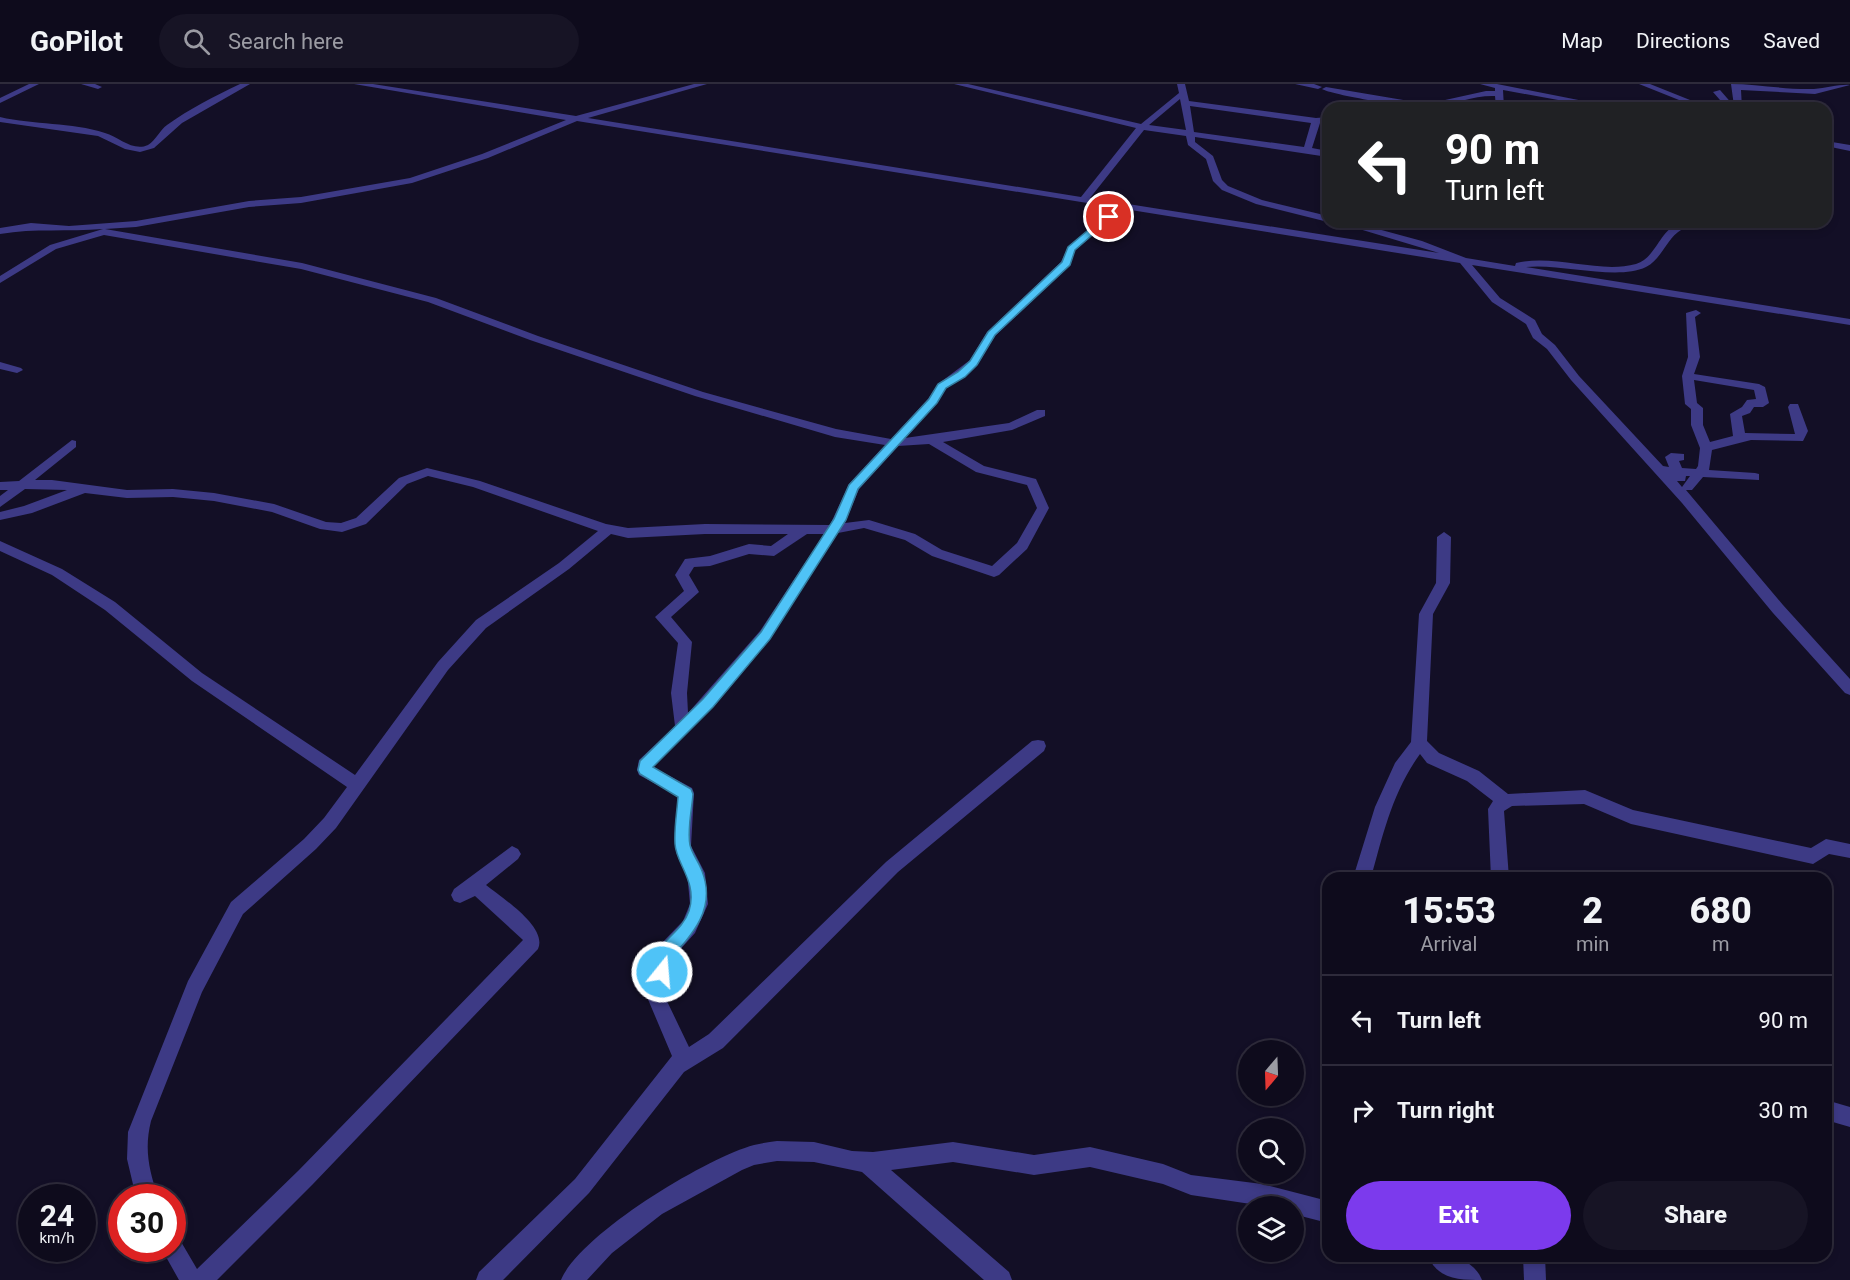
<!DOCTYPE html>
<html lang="en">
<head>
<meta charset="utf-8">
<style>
	body { margin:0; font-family:Roboto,sans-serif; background:#171425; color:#f1f3f6; height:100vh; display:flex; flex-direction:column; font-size:22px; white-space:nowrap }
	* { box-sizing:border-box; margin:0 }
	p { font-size:20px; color:#9b9ba3 }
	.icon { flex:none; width:33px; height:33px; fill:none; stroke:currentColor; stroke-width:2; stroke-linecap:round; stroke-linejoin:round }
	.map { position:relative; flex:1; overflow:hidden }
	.panel { position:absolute; left:1322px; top:788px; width:510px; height:390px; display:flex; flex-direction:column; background:#0e0b1c; border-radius:18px; box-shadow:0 3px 9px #0003,0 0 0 2px #2e2b3b }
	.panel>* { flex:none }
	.hud { position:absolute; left:1322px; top:18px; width:510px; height:126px; border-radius:18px; box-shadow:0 3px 9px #0003,0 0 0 2px #2e2b3b; background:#202124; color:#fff; overflow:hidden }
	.needle { width:39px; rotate:199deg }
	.tools { position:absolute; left:1238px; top:956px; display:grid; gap:12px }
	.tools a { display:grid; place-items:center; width:66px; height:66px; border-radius:50%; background:#0e0b1c; box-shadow:0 3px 9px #0003,0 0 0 2px #2e2b3b; font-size:30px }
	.speed { position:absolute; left:18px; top:1100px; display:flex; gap:12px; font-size:30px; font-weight:700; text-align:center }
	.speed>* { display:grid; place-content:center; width:78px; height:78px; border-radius:50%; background:#0e0b1c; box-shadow:0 3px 9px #0003,0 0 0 2px #2e2b3b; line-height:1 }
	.speed small { font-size:15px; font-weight:400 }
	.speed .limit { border:9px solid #d22; background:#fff; color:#111 }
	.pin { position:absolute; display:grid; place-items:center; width:51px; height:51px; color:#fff; margin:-26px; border:3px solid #fff; border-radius:50%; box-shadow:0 2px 6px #0007 }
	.me { position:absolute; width:66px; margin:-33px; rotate:17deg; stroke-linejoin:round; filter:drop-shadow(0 0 4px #0008) }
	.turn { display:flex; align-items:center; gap:21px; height:126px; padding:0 24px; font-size:27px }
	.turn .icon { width:78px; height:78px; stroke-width:2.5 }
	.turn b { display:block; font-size:42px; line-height:51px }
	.eta { display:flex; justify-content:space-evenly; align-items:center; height:102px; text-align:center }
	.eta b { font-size:36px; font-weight:800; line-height:42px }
	.action { display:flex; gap:12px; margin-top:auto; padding:12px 24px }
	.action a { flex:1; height:69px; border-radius:36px; background:#7c3aed; color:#fff; font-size:24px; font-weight:800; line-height:69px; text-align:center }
	.action a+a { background:#171425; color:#f1f3f6 }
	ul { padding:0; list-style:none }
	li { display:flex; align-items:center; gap:18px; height:90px; padding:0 24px; border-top:2px solid #2e2b3b }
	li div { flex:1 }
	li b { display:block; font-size:22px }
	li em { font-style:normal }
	header { display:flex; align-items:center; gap:36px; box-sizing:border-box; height:84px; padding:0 30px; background:#0e0b1c; border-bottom:2px solid #2e2b3b }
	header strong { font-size:28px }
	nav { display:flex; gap:33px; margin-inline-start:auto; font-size:21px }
	.search { width:420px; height:54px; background:#171425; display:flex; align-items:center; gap:15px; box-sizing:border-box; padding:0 21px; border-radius:33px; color:#9b9ba3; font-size:22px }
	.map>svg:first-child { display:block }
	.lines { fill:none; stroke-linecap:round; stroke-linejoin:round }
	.minor { fill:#3d3a85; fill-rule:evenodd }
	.route { fill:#4fc3f7; stroke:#337fa1; stroke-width:1.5 }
</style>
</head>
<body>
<header>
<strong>GoPilot</strong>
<div class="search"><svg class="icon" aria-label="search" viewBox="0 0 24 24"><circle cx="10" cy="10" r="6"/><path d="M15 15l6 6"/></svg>Search here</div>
<nav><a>Map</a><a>Directions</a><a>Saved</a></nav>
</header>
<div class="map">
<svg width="1850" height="1196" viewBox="0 0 1850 1196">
	<rect width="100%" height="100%" fill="#130f26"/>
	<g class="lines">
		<!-- minor -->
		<g class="minor">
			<polygon points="29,0 39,0 0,19 0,14"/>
			<polygon points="81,0 95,0 102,3 98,5"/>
			<path d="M240,0H250L182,39L154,64L140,68L125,65L98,52L0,38V33C34,41 71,38 105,49C119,53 133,68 148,61C156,56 160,46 167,41C189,25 215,12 240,0Z"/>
			<path d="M354,0H373L576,32L694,0H707L588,34L1081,113L1136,44L954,0H968L1141,40L1179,9L1177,0H1185L1189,17L1316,34L1328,33V38L1320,39L1312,64L1328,67V73L1195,53V58L1213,72L1222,96L1228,102L1262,116L1328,132V138L1256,120L1222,106L1213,97L1206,75L1188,61L1186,52L1144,46L1090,114L1439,169L1336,138H1352L1422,157L1466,174L1515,182L1516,179C1556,170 1599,190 1636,180C1656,174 1659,147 1679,139C1690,135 1705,138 1716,138C1706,145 1691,140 1681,146C1666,155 1662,175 1646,183C1617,197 1560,179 1526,183L1850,235V241L1472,181L1500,214L1535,236L1542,250L1555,261L1579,292L1663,382L1669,383L1665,373L1671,369L1684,370V376L1679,377L1682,384L1696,385L1698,382L1700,364L1691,341V325L1685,320L1682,292L1688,273L1686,229L1696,226L1701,229L1695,233L1700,273L1694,290L1759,300L1765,303L1769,319L1763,323H1754L1750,329L1742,332L1745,349L1795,350L1788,323L1790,320H1798L1808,347L1803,357L1751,356L1712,366L1709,386L1755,389L1759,390V396L1703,393L1692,406H1686L1783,521L1850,595V611L1845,609L1773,529L1682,419L1571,296L1547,265L1533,254L1526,240L1492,218L1460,179L577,37L488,74L412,99L301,119L249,123L136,143L105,145L302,179L436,214L538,252L703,308L836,345L891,355L928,315L938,300L970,276L987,248L1061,178L1068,163L1106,131L1114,133L1075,166L1070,181L995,252L978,280L946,304L937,319L905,354L1009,339L1037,326H1045V332L1012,346L943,358L984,382L1036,395L1049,424L1027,465L999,491L994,493L932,472L905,456L864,444L838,449L770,555L713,623L653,683L692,704L694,709L691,762L705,789L708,820L695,849L668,879L671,889L665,913L689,963L709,950L886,778L1032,657L1038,656L1044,657L1046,662L1044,667L898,788L723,964L684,988L589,1109L503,1196H476L479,1188L575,1095L672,972L647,913L653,889L650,879L655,866L683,837L690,820L687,789L675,762L678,712L639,691L637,686L639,676L675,642L671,609L678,559L655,533L684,507L675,491L685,475L710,472L749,460L771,462L788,450H705L628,454L611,450L569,485L486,544L448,586L336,744L316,765L243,830L202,908L151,1037C144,1065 149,1086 158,1113H136L127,1075L128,1048L188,897L231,818L304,755L324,734L347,703L192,597L105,526L52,491L0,467V457L62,485L115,518L202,589L355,691L438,578L476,536L559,479L598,447L473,403L428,392L407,400L366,440L342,448L320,445L272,428L214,417L173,413L127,414L85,409L32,429L0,436V428L24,422L67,406L25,405L0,423V412L8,406H0V398L19,397L72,356L76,357V363L35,396H52L127,406L173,405L214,409L274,420L326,438L341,439L356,434L399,394L427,384L480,397L606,440L628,444L705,440L830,441L849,400L885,361L835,353L695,312L530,256L428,218L301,185L104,151L56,165L0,199V192L50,161L103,145C68,148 35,144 0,150V144L31,139L69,142L136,137L249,117L301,113L410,94L482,70L566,36ZM1180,15L1186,46L1149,41ZM1190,22L1311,39L1304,63L1194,48ZM1694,296L1754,306L1756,315L1747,316L1742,323L1730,330L1733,352L1710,358L1703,341V324L1697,319ZM929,360L976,388L1027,401L1037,424L1017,459L992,482L942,466L915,450L869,436L845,439L859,405L898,362ZM1686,392H1690L1682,403L1677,397H1685ZM807,450H824L760,547L688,629L687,609L692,558L671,533L699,508L689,491L694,483L710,482L749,470L774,472Z"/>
			<polygon points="1295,0 1314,0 1322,3 1318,5"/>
			<path d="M1480,0H1497L1619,24H1602L1503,6L1504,24H1496L1495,12C1476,11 1452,20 1438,24C1427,27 1331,11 1322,5L1326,3L1427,20L1486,7H1495V4Z"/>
			<polygon points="1639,0 1650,0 1710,24 1699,24"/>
			<path d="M1731,0C1757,0 1787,6 1814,5C1826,4 1841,0 1850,1L1815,10L1741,6L1742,24H1727L1713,8L1720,6L1734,22Z"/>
			<polygon points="1826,57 1850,61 1850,67 1826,62"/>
			<polygon points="0,278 21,284 23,286 17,289 0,285"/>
			<path d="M1444,448L1451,453L1450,499L1433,530L1427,657L1439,669L1479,687L1508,710L1585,706L1633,726L1811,764L1826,755L1850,760V774L1829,770L1813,780L1631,740L1584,720L1512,722L1504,727L1509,794H1491L1488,725L1493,717L1467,697L1427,679L1420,670C1393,707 1383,750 1371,794H1353L1375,723L1395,679L1411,658L1419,530L1436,499L1437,453Z"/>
			<path d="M512,762L518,765L521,770L518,775L486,801C502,814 548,843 538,865L313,1100L217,1196H179L161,1164H172V1153L180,1156L197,1185L299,1086L523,856L475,812L460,819L454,817L451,811L454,805Z"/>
			<polygon points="1826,1016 1850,1023 1850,1043 1826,1036"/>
			<path d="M777,1057L814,1058L852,1067L873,1068L953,1058L1034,1071L1090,1063L1163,1080L1191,1091L1262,1100L1328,1117V1139L1293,1130V1122H1264L1191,1111L1163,1100L1090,1083L1034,1091L953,1078L891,1086L1009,1188L1012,1196H984L862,1088L814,1078L777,1077L754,1081L742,1086L662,1130L612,1169L587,1196H561C580,1150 706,1074 754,1061C762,1059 770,1058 777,1057Z"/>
			<path d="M1428,1172C1449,1170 1473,1174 1482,1196C1460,1196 1438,1196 1428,1172Z"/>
			<polygon points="1523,1172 1545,1172 1546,1196 1524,1196"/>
		</g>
	</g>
	<!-- route -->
	<path class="route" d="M1106,131L1113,133L1075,166L1070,181L995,251L977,281L965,293L946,304L937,319L858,405L846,436L770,555L713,623L653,683L691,705L693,710C692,725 687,746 690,761C692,770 699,778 702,787C717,825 692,851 668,877L670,888L668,894L662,896L656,894L651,879C658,858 682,848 689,827C698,798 676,780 675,760C674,744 677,728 678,713L640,690L638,686L640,677L703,615L761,548L834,435L849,401L929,315L938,300L958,288L970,277L988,248L1062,178L1068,163Z"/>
</svg>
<div class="tools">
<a><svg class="needle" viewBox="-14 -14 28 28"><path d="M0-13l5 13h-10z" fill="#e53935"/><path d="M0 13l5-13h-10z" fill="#9b9ba3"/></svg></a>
<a><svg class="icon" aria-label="search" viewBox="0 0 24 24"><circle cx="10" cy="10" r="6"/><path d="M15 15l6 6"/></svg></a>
<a><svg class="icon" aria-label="layers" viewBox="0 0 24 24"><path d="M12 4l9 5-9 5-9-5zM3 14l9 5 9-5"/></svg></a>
</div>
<div class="speed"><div>24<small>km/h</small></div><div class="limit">30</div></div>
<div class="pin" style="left:1109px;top:133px;background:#d93025"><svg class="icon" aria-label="arrive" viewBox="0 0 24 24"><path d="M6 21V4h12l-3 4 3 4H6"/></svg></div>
<svg class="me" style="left:662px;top:888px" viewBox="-20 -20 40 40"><circle r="17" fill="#4fc3f7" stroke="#fff" stroke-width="3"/><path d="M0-11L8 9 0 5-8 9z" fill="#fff"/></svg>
<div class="hud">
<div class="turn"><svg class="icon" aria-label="left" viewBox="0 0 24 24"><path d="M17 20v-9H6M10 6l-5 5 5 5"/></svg><div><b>90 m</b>Turn left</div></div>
</div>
<section class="panel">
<div class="eta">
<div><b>15:53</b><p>Arrival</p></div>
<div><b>2</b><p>min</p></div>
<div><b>680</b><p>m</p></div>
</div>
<ul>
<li><svg class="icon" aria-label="left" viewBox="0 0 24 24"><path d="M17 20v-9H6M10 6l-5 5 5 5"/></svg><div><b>Turn left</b></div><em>90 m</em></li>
<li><svg class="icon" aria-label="right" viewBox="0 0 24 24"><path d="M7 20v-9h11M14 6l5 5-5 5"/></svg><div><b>Turn right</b></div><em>30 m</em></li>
</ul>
<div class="action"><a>Exit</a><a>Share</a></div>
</section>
</div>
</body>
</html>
